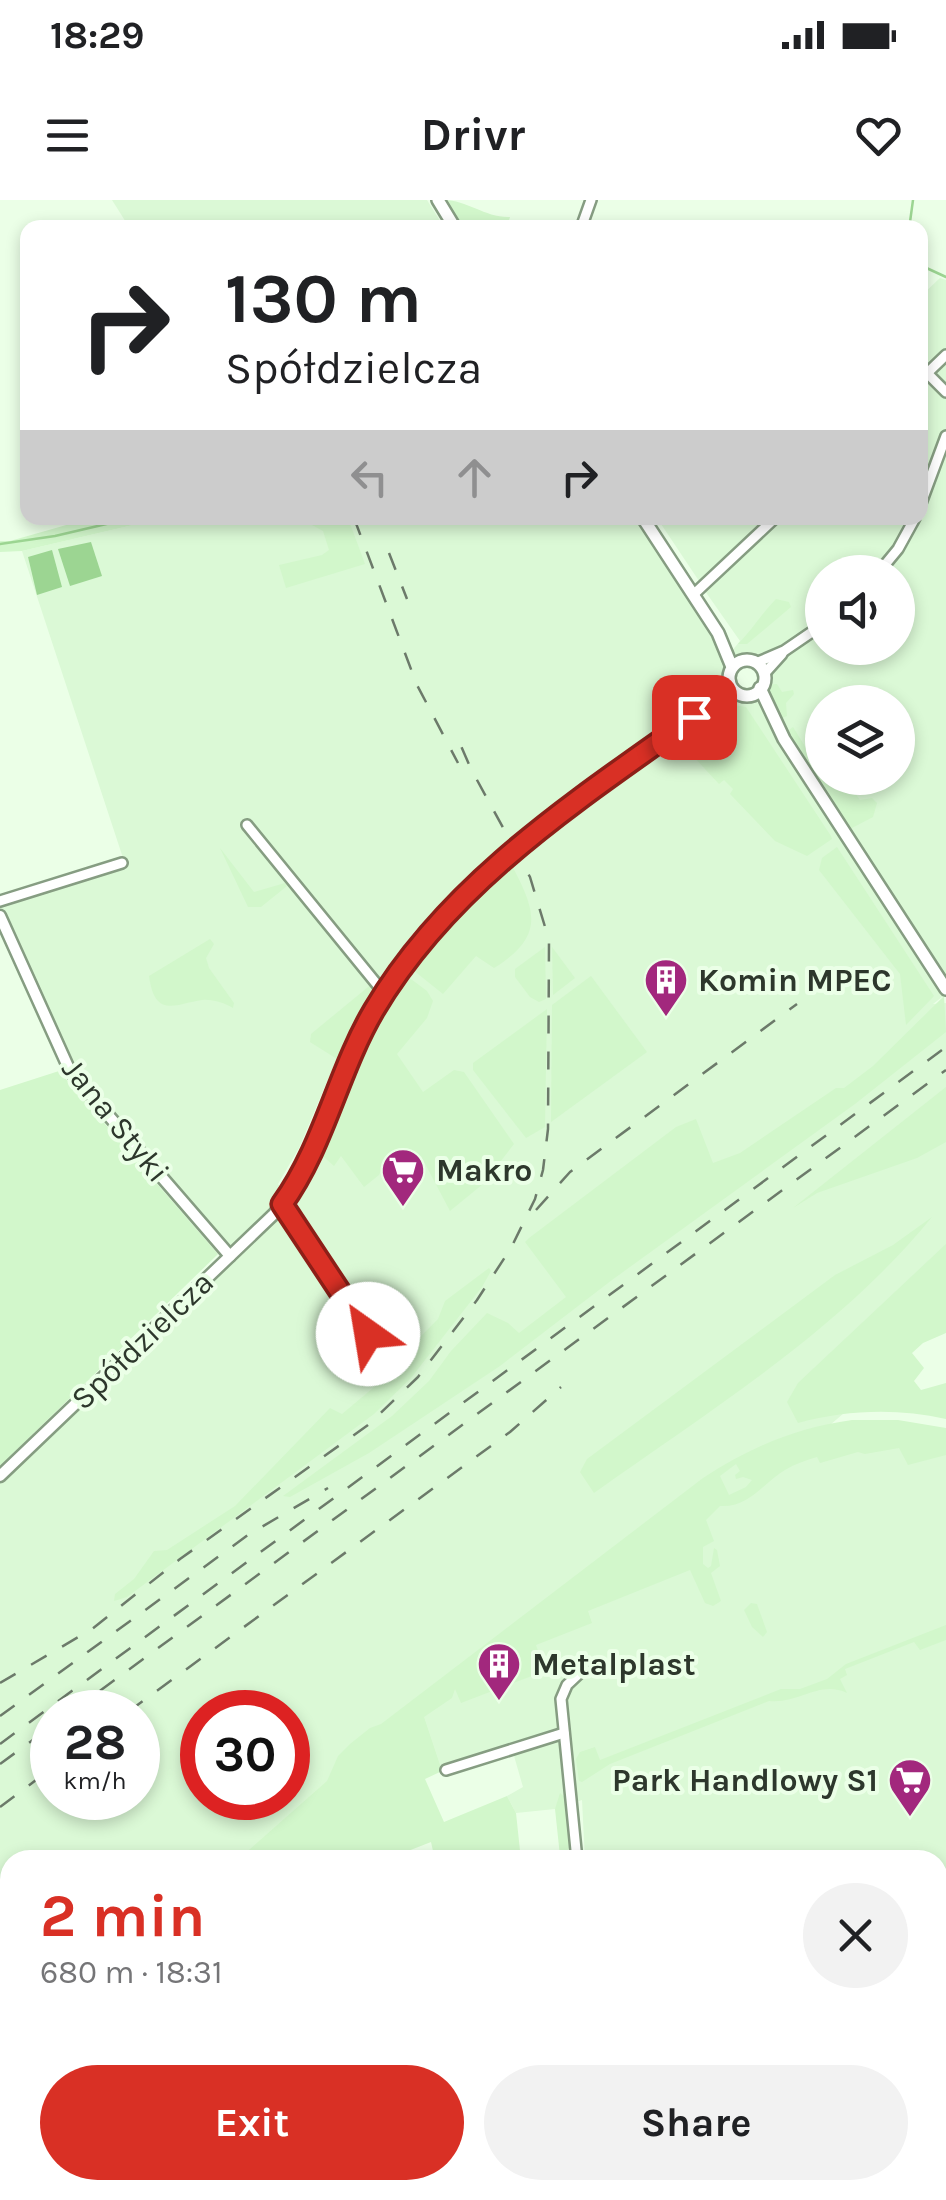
<!DOCTYPE html>
<html lang="en">
<head>
<meta charset="utf-8">
<style>
	body { margin:0; font-family:Karla,sans-serif; background:#f2f2f2; color:#202124; height:100vh; display:flex; flex-direction:column; font-size:38px; white-space:nowrap }
	* { box-sizing:border-box; margin:0 }
	p { font-size:32px; color:#757577 }
	.icon { flex:none; width:55px; height:55px; fill:none; stroke:currentColor; stroke-width:2; stroke-linecap:round; stroke-linejoin:round }
	.map { position:relative; flex:1; overflow:hidden }
	.panel { position:absolute; left:0px; top:1650px; width:948px; height:350px; display:flex; flex-direction:column; background:#fff; border-radius:30px 30px 0 0; box-shadow:0 5px 15px #0003 }
	.panel>* { flex:none }
	.banner { position:absolute; left:20px; top:20px; width:908px; height:305px; border-radius:20px; box-shadow:0 5px 15px #0003; background:#fff; color:#202124; overflow:hidden }
	.buttons { position:absolute; left:805px; top:355px; display:grid; gap:20px }
	.buttons a { display:grid; place-items:center; width:110px; height:110px; border-radius:50%; background:#fff; box-shadow:0 5px 15px #0003; font-size:50px }
	.speed { position:absolute; left:30px; top:1490px; display:flex; gap:20px; font-size:50px; font-weight:700; text-align:center }
	.speed>* { display:grid; place-content:center; width:130px; height:130px; border-radius:50%; background:#fff; box-shadow:0 5px 15px #0003; line-height:1 }
	.speed small { font-size:25px; font-weight:400 }
	.speed .limit { border:15px solid #d22; background:#fff; color:#111 }
	.pin { position:absolute; display:grid; place-items:center; width:85px; height:85px; color:#fff; margin:-42px; border-radius:20px; box-shadow:0 5px 15px #0006 }
	.me { position:absolute; width:110px; margin:-55px; rotate:328deg; stroke-linejoin:round; filter:drop-shadow(0 0 8px #0008) }
	.turn { display:flex; align-items:center; gap:35px; height:210px; padding:0 40px; font-size:45px }
	.turn .icon { width:130px; height:130px; stroke-width:2.5 }
	.turn b { display:block; font-size:70px; line-height:85px }
	.lanes { display:flex; align-items:center; height:95px; padding:0 40px; background:#0003; justify-content:center; gap:50px; direction:ltr }
	.lanes .off { opacity:.35 }
	.round { display:grid; place-items:center; flex:none; width:105px; height:105px; border-radius:52px; background:#f2f2f2 }
	.headline { display:flex; align-items:center; justify-content:space-between; height:170px; padding:0 40px }
	h1 { font-size:60px; font-weight:700; line-height:75px; color:#d93025 }
	.primary-button { display:flex; gap:20px; margin-top:auto; padding:20px 40px }
	.primary-button a { flex:1; height:115px; border-radius:60px; background:#d93025; color:#fff; font-size:40px; font-weight:700; line-height:115px; text-align:center }
	.primary-button a+a { background:#f2f2f2; color:#202124 }
	.status { display:flex; justify-content:space-between; align-items:center; height:70px; padding:0 50px; background:#fff; direction:ltr }
	.status svg { height:28px; fill:currentColor }
	header { display:flex; justify-content:space-between; align-items:center; height:130px; padding:0 40px; background:#fff; font-size:45px; font-weight:700 }
	.map>svg:first-child { display:block }
	.built { fill:#dbf9d6; fill-rule:evenodd }
	.green { fill:#d2f7cb; fill-rule:evenodd }
	.water { fill:#9cd592 }
	.lines { fill:none; stroke-linecap:round; stroke-linejoin:round }
	.stream { stroke:#9cd592; stroke-width:2.5 }
	.minor-casing { stroke:#869d82; stroke-width:14 }
	.tertiary-casing { stroke:#869d82; stroke-width:15 }
	.secondary-casing { stroke:#869d82; stroke-width:16 }
	.minor { stroke:#fff; stroke-width:9 }
	.tertiary { stroke:#fff; stroke-width:10 }
	.secondary { stroke:#fff; stroke-width:11 }
	.rail { stroke:#6c7a6a; stroke-width:2.5; stroke-dasharray:18 18; stroke-linecap:butt }
	.route-casing { stroke:#8d1f18; stroke-width:25 }
	.route { stroke:#d93025; stroke-width:18 }
	.labels { text-anchor:middle; stroke-width:8; stroke-linejoin:round; paint-order:stroke }
	.poi-label { font-size:32px; font-weight:bold; fill:#2d372c; stroke:#ebffe7; text-anchor:start }
	.street-label { font-size:32px; fill:#2d372c; stroke:#ebffe7 }
</style>
</head>
<body>
<div class="status"><b>18:29</b><svg viewBox="0 0 49 12"><path d="M0 12V9h3v3zM5 12V6h3v6zM10 12V3h3v9zM15 12V0h3v12zM26 1h20v11H26zM47 4h2v5h-2z"/></svg></div>
<header><svg class="icon" aria-label="menu" viewBox="0 0 24 24"><path d="M4 6h16M4 12h16M4 18h16"/></svg>Drivr<svg class="icon" aria-label="heart" viewBox="0 0 24 24"><path d="M12 20l-8-8c-3-5 5-10 8-4 3-6 11-1 8 4z"/></svg></header>
<div class="map">
<svg width="946" height="2000" viewBox="0 0 946 2000">
	<rect width="100%" height="100%" fill="#ebffe7"/>
	<!-- built -->
	<g class="built">
		<polygon points="112,0 427,0 444,27 129,27"/>
		<polygon points="940,78 946,80 946,152 920,176 920,97"/>
		<path d="M946,160V794L933,804L946,803V1059L872,1189L823,1231L946,1235V1756L938,1758V1660H585L582,1600L555,1609L516,1613L507,1596L523,1587L512,1549L439,1572L413,1506L295,1660H10V1821L0,1828V1276L229,1056L80,883L0,716V701L124,661L22,351L163,318H640L730,461L727,474L714,488L559,602L445,699L415,731L391,762L334,865L299,948L278,984L287,996L379,857L384,793L480,679L702,510L737,493L751,495L772,518L761,468L731,452L740,441L705,391L782,318H920V185ZM822,372H898V448H822ZM822,502H898V578H822ZM52,1512H138V1598H52ZM202,1512H288V1598H202Z"/>
		<polygon points="657,318 771,318 701,384"/>
		<polygon points="938,1844 946,1856 946,1905 938,1926"/>
		<polygon points="823,1990 911,1990 907,2000 813,2000"/>
	</g>
	<!-- green -->
	<g class="green">
		<path d="M444,0C467,0 486,18 510,17L507,27H462Z"/>
		<polygon points="91,318 163,318 22,351 0,352 0,341 10,341"/>
		<polygon points="310,318 348,318 365,364 286,388 279,365 322,355 329,350 323,331 312,325"/>
		<path d="M776,399L789,402L791,407L747,444H738C753,429 762,413 776,399Z"/>
		<polygon points="777,484 782,492 793,490 794,494 786,503 787,516 780,519 763,485"/>
		<path d="M722,503L746,507L831,636L832,639L807,656L775,641L730,594L733,589L724,580L719,584L690,553C691,527 701,516 722,503Z"/>
		<polygon points="793,527 806,548 822,547 822,578 844,578 860,600 872,598 877,603 873,617 850,629 788,531"/>
		<polygon points="837,647 934,796 906,825 900,774 819,670 822,658"/>
		<polygon points="220,648 254,692 285,683 287,686 261,707 248,707"/>
		<path d="M507,656C533,706 550,733 494,768L476,756L443,794L413,770L412,762Z"/>
		<path d="M210,739L214,744L206,758L209,768L234,803L233,808C224,803 213,799 202,800C175,804 155,819 149,776Z"/>
		<polygon points="545,747 546,799 539,802 530,797 515,777 515,769"/>
		<polygon points="552,747 575,778 553,795"/>
		<polygon points="407,776 427,791 433,801 427,818 397,854 423,892 454,870 464,872 514,944 483,984 450,1011 421,956 406,952 383,966 379,975 364,987 341,956 334,966 317,951 373,821 400,777"/>
		<polygon points="591,776 647,852 551,922 552,805"/>
		<polygon points="373,783 377,787 337,859 310,842 311,834"/>
		<polygon points="944,796 946,832 855,904 612,1080 500,1166 369,1253 290,1297 283,1296 392,1216 429,1181 451,1151 487,1113 508,1123 519,1133 566,1097 525,1042 529,1038 676,927 696,919 713,963 740,953 836,888 844,888 873,866"/>
		<polygon points="547,809 545,927 526,938 473,870 473,863"/>
		<polygon points="59,871 218,1054 0,1266 0,890"/>
		<polygon points="946,887 946,942 917,958 817,993 793,1008"/>
		<path d="M932,1017C840,1130 712,1209 594,1293L580,1272L587,1259L835,1075L893,1045Z"/>
		<path d="M946,1044V1133L923,1143L912,1153L924,1168L914,1181L921,1190L946,1183V1219C896,1208 847,1210 798,1223L787,1202L798,1183Z"/>
		<polygon points="489,1068 491,1071 482,1087 411,1178 374,1214 127,1397 114,1401 115,1394 134,1379 154,1351 167,1350 235,1306 330,1208 342,1214 398,1167 391,1143 397,1136 420,1137 438,1119 445,1101"/>
		<path d="M852,1220H898L946,1228V1255L908,1265L899,1248L865,1254L858,1252L820,1263L817,1257C806,1260 795,1264 785,1270C763,1283 749,1308 720,1306L706,1320L714,1341L703,1347V1364L708,1368L711,1366L714,1348L717,1350L720,1366L711,1373L721,1401L713,1406L705,1403L690,1370L588,1411L592,1423L536,1445L545,1471L461,1503L455,1489L452,1498L424,1517L442,1571L425,1579L444,1622L507,1596L516,1613L521,1660H435L431,1642L385,1660H270L267,1652L244,1660L241,1657L327,1581L338,1556L350,1544L370,1528L381,1524L703,1278C751,1247 795,1228 852,1220ZM736,1264L740,1271L735,1275L736,1279L743,1277L752,1280L746,1287L729,1295L720,1276Z"/>
		<polygon points="751,1403 757,1404 767,1432 763,1437 752,1427 744,1410"/>
		<path d="M946,1425V1440L920,1450L914,1442L845,1469L847,1475L840,1479L847,1493C819,1480 800,1504 769,1501L610,1564L582,1582L579,1581L576,1559L580,1552L595,1547L600,1560L781,1489H800L827,1479L846,1464Z"/>
		<polygon points="560,1593 566,1598 571,1642 568,1651 560,1656 555,1609"/>
	</g>
	<!-- water -->
	<g class="water">
		<polygon points="91,342 102,376 70,386 58,349"/>
		<polygon points="52,350 62,387 37,395 28,357"/>
	</g>
	<g class="lines">
		<!-- stream -->
		<g class="stream">
			<polyline points="905,28 910,22 913,0"/>
			<polyline points="920,65 946,77"/>
			<polyline points="0,344 55,336 132,318"/>
		</g>
		<!-- minor casing -->
		<g class="minor-casing">
			<g id="minor">
				<polyline points="581,28 591,0"/>
				<polyline points="927,173 946,192"/>
				<polyline points="920,180 946,155"/>
				<polyline points="920,306 946,236"/>
				<polyline points="879,372 898,349 915,318"/>
				<polyline points="693,395 775,318"/>
				<polyline points="756,463 784,451 822,425"/>
				<polyline points="764,474 782,454"/>
				<polyline points="247,625 384,793"/>
				<polyline points="0,701 122,663"/>
				<polyline points="282,1003 369,1134"/>
				<polyline points="446,1570 564,1533"/>
				<polyline points="577,1660 561,1499 567,1485 584,1469"/>
				<polyline points="0,1828 10,1818"/>
				<polyline points="225,1990 251,2000"/>
				<polyline points="454,1990 455,2000"/>
				<polyline points="581,1990 585,2000"/>
				<polyline points="682,1990 689,2000"/>
				<polyline points="0,1995 12,1990"/>
				<polyline points="38,2000 45,1990"/>
				<polyline points="343,2000 346,1990"/>
				<polyline points="528,2000 546,1990"/>
				<polyline points="617,2000 633,1990"/>
				<polyline points="725,2000 735,1990"/>
				<polyline points="813,2000 823,1990"/>
			</g>
		</g>
		<!-- tertiary casing -->
		<g class="tertiary-casing">
			<g id="tertiary">
				<polyline points="706,507 730,482"/>
				<polyline points="0,716 70,871 230,1056"/>
				<path d="M0,1276L274,1014C319,956 335,879 370,816C428,713 518,646 611,578C652,548 691,514 737,493"/>
				<polyline points="938,1767 946,1765"/>
				<polyline points="938,1780 946,1777"/>
				<polyline points="938,1803 946,1806"/>
				<polyline points="0,1948 10,1942"/>
			</g>
		</g>
		<!-- secondary casing -->
		<g class="secondary-casing">
			<g id="secondary">
				<polyline points="438,0 455,28"/>
				<polyline points="643,318 718,433 732,467"/>
				<circle cx="747" cy="478" r="18"/>
				<polyline points="760,488 784,539 946,789"/>
				<polyline points="938,1956 946,1935"/>
				<polyline points="919,2000 924,1990"/>
				<polyline points="934,2000 946,1969"/>
			</g>
		</g>
		<!-- minor -->
		<use href="#minor" class="minor"/>
		<!-- tertiary -->
		<use href="#tertiary" class="tertiary"/>
		<!-- secondary -->
		<use href="#secondary" class="secondary"/>
		<!-- rail -->
		<g class="rail">
			<polyline points="354,318 417,485 458,563"/>
			<polyline points="389,353 407,399"/>
			<polyline points="536,1010 570,972 797,804"/>
			<polyline points="0,1483 92,1429 180,1359 368,1225 418,1177 477,1100 511,1048 535,999 543,970 548,929 549,740 530,677 471,569 458,539"/>
			<polyline points="71,1512 946,870"/>
			<polyline points="128,1512 510,1232 561,1187"/>
			<polyline points="0,1516 248,1335 328,1288"/>
			<polyline points="0,1544 946,847"/>
			<polyline points="0,1564 52,1526"/>
			<polyline points="0,1607 52,1568"/>
		</g>
	</g>
	<g class="lines">
		<!-- route casing -->
		<g class="route-casing">
			<path id="route" d="M368,1134L282,1004C324,946 338,871 374,810C449,683 576,601 694,517"/>
		</g>
		<!-- route -->
		<use href="#route" class="route"/>
	</g>
	<!-- icons -->
	<defs>
		<g id="building-pin" transform="scale(2.25)"><path d="M0 17L-7.5 6A9.5 9.5 0 1 1 7.5 6Z" fill="#a2287d" stroke="#ebffe7"/><path d="M-4-6H4V6H1V3H-1V6H-4ZM-2.5-4.3h1.7v1.8h-1.7ZM.8-4.3h1.7v1.8H.8ZM-2.5-1h1.7V.8h-1.7ZM.8-1h1.7V.8H.8Z" fill="#fff"/></g>
		<g id="supermarket-pin" transform="scale(2.25)"><path d="M0 17L-7.5 6A9.5 9.5 0 1 1 7.5 6Z" fill="#a2287d" stroke="#ebffe7"/><path d="M-6-5.5h2.5l.6 2H6L4.5 2H-2.5L-4.4-4H-6ZM-1.5 3.2a1.3 1.3 0 1 0 .1 0ZM3 3.2a1.3 1.3 0 1 0 .1 0Z" fill="#fff"/></g>
	</defs>
	<g fill-rule="evenodd">
		<use href="#building-pin" x="666" y="780"/>
		<use href="#supermarket-pin" x="403" y="970"/>
		<use href="#building-pin" x="499" y="1464"/>
		<use href="#supermarket-pin" x="910" y="1580"/>
	</g>
	<g class="labels">
		<!-- poi labels -->
		<g class="poi-label">
			<text x="698" y="791">Komin MPEC</text>
			<text x="436" y="981">Makro</text>
			<text x="532" y="1475">Metalplast</text>
			<text x="878" y="1591" text-anchor="end">Park Handlowy S1</text>
		</g>
		<!-- street labels -->
		<g class="street-label">
			<text transform="translate(116 920) rotate(51)" y="11">Jana Styki</text>
			<text transform="translate(142 1140) rotate(-44)" y="11">Spółdzielcza</text>
		</g>
	</g>
</svg>
<div class="buttons">
<a><svg class="icon" aria-label="sound" viewBox="0 0 24 24"><path d="M4 9h4l5-4v14l-5-4H4zM17 9q2 3 0 6"/></svg></a>
<a><svg class="icon" aria-label="layers" viewBox="0 0 24 24"><path d="M12 4l9 5-9 5-9-5zM3 14l9 5 9-5"/></svg></a>
</div>
<div class="speed"><div>28<small>km/h</small></div><div class="limit">30</div></div>
<div class="pin" style="left:694px;top:517px;background:#d93025"><svg class="icon" aria-label="arrive" viewBox="0 0 24 24"><path d="M6 21V4h12l-3 4 3 4H6"/></svg></div>
<svg class="me" style="left:368px;top:1134px" viewBox="-20 -20 40 40"><circle r="19" fill="#fff"/><path d="M0-13L10 11 0 6-10 11z" fill="#d93025"/></svg>
<div class="banner">
<div class="turn"><svg class="icon" aria-label="right" viewBox="0 0 24 24"><path d="M7 20v-9h11M14 6l5 5-5 5"/></svg><div><b>130 m</b>Spółdzielcza</div></div>
<div class="lanes"><svg class="icon off" aria-label="left" viewBox="0 0 24 24"><path d="M17 20v-9H6M10 6l-5 5 5 5"/></svg><svg class="icon off" aria-label="ahead" viewBox="0 0 24 24"><path d="M12 20V5M6 11l6-6 6 6"/></svg><svg class="icon" aria-label="right" viewBox="0 0 24 24"><path d="M7 20v-9h11M14 6l5 5-5 5"/></svg></div>
</div>
<section class="panel">
<div class="headline"><div><h1>2 min</h1><p>680 m · 18:31</p></div><a class="round"><svg class="icon" aria-label="close" viewBox="0 0 24 24"><path d="M6 6l12 12M18 6L6 18"/></svg></a></div>
<div class="primary-button"><a>Exit</a><a>Share</a></div>
</section>
</div>
</body>
</html>
